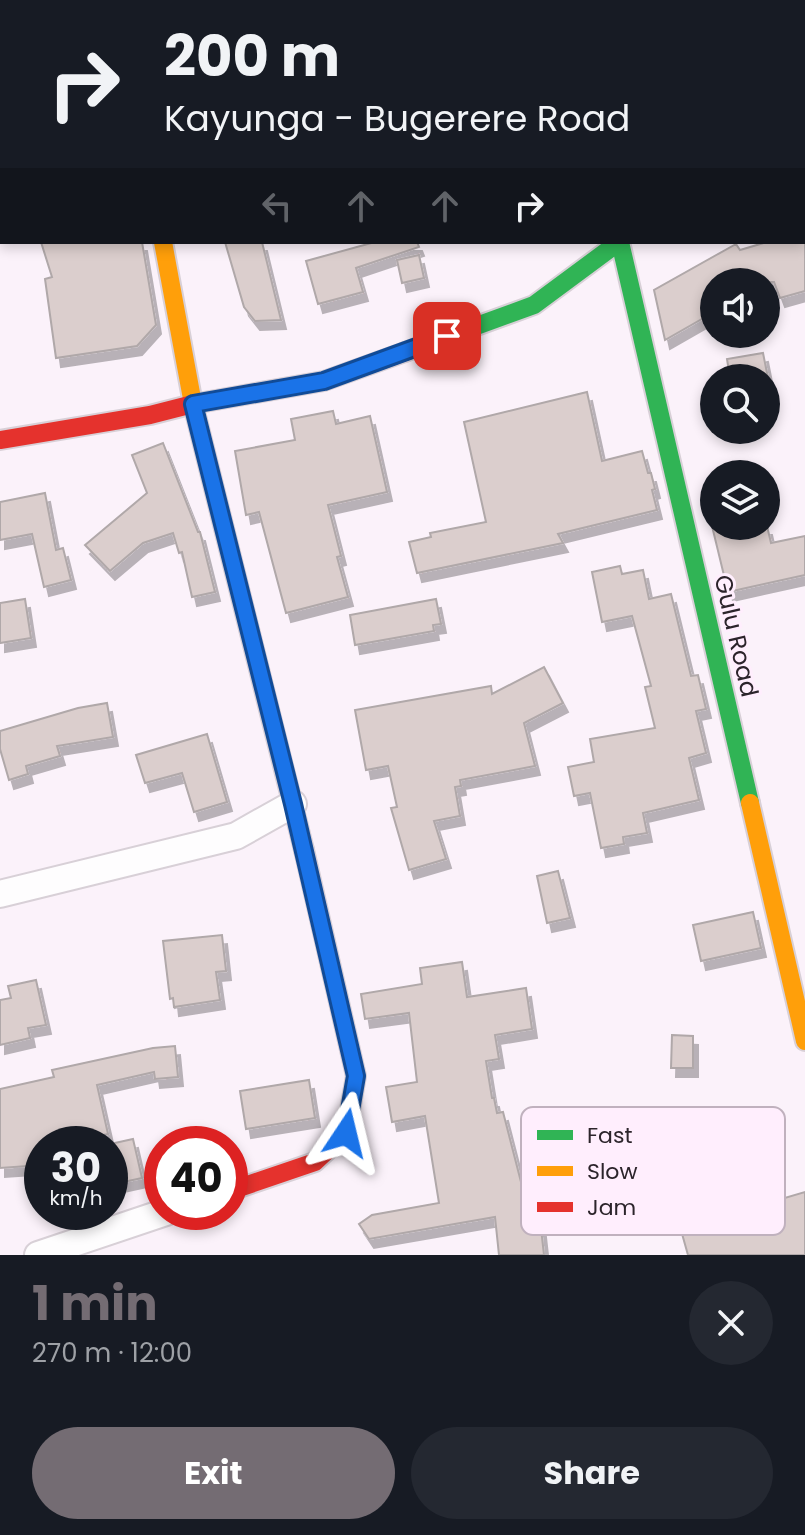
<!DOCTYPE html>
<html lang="en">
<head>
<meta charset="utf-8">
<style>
	body { margin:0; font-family:Poppins,sans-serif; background:#242831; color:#f1f3f6; height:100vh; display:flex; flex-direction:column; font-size:30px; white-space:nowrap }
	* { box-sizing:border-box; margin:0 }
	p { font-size:26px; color:#9ea1a6 }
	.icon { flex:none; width:44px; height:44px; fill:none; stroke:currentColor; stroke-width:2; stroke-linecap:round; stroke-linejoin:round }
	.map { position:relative; height:1255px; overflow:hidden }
	.side { display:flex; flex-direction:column; background:#171b24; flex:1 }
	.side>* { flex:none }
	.guide { position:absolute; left:0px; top:0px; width:806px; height:244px; box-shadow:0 4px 12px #0003; background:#171b24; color:#f1f3f6; overflow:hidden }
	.fabs { position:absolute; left:700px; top:268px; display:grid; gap:16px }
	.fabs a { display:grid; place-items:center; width:80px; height:80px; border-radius:50%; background:#171b24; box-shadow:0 4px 12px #0003; font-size:40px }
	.speed { position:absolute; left:24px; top:1126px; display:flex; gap:16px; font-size:40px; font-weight:700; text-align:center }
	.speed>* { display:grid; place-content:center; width:104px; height:104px; border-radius:50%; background:#171b24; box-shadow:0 4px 12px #0003; line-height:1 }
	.speed small { font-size:20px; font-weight:400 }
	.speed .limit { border:12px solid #d22; background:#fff; color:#111 }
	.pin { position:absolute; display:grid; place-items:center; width:68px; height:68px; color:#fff; margin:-34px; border-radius:16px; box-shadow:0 4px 12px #0006 }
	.me { position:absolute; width:88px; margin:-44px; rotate:10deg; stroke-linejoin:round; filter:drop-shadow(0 0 6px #0008) }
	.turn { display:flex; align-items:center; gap:28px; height:168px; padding:0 32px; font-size:36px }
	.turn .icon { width:104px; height:104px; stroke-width:2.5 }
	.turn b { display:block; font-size:56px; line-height:68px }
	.lanes { display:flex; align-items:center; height:76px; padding:0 32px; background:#0003; justify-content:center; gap:40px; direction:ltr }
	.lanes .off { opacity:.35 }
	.round { display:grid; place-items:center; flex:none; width:84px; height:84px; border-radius:42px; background:#242831 }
	.overview { display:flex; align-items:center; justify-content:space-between; height:136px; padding:0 32px }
	h1 { font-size:48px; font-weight:700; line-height:60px; color:#746c73 }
	.primary-button { display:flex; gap:16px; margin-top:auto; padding:16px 32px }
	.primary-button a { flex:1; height:92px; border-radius:48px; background:#746c73; color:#fff; font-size:32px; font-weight:700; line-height:92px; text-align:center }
	.primary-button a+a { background:#242831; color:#f1f3f6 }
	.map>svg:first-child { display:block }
	.building { fill:#dbcecd; stroke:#b0a8a9; stroke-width:2; filter:url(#shadow) }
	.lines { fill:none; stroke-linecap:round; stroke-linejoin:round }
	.street-casing { stroke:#d8d0d7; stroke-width:30 }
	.fast-casing { stroke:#d8d0d7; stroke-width:22 }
	.slow-casing { stroke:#d8d0d7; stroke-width:22 }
	.jam-casing { stroke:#d8d0d7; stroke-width:22 }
	.street { stroke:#fefdfe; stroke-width:26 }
	.fast { stroke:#30b455; stroke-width:18 }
	.slow { stroke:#ff9f0a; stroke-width:18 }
	.jam { stroke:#e5322d; stroke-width:18 }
	.route-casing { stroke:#114b97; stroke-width:20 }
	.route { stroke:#1a73e8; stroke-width:14 }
	.labels { text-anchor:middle; stroke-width:6; stroke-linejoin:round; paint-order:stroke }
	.street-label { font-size:24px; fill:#2c242b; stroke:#ffeefd }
	.key { fill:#ffeefd; stroke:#c0b1be; stroke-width:2 }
	.key-label { font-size:22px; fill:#2c242b }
</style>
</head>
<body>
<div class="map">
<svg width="805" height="1255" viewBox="0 0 805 1255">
	<defs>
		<filter id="shadow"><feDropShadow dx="5" dy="9" stdDeviation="0" flood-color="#0004"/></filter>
	</defs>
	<rect width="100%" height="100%" fill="#fbf2fa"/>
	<!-- building -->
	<g class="building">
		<polygon points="41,242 142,242 156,325 137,346 56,358 45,279 52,277"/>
		<polygon points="225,242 262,242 281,320 255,321 244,307"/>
		<polygon points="375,242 417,242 419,247 356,268 363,292 318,304 306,261"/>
		<polygon points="767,242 805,242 805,291 780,298 774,282 714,282 714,312 665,340 654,290 736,244 740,250"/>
		<polygon points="419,255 424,278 402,283 397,260"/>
		<polygon points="763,353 768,378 730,378 727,359"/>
		<polygon points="587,392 602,461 642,451 648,473 651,473 655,489 652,490 657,510 558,534 563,543 417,573 409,542 431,537 430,533 486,522 464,422"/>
		<polygon points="333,411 336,424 370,416 387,492 328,505 341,556 337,557 348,597 286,613 259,512 246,515 235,451 295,440 291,419"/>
		<polygon points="163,443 198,532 200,532 215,592 192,597 182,552 179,553 173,533 143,543 110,571 85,545 147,493 132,455"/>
		<polygon points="45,493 56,550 63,548 71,580 44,587 32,534 0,540 0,502"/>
		<polygon points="712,526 767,526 771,543 805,536 805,575 728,592"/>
		<polygon points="620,566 622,574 643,570 649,599 671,594 691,676 698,675 706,709 696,711 706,753 689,758 699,800 643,813 647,833 623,837 624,844 601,848 590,793 574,796 568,767 594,762 590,739 655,728 645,687 651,686 632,616 602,622 592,572"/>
		<polygon points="25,599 31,638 0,643 0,603"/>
		<polygon points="436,599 441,624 433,625 434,631 355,645 350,615"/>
		<polygon points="544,667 563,703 524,723 535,766 460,780 461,786 455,787 460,816 434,821 446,859 409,870 391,808 397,807 388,766 366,770 355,710 491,686 492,694"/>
		<polygon points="107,703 113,737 57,746 60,756 26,766 28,774 9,780 0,749 0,731 78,708"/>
		<polygon points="207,734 227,802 194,812 182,773 145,783 136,755"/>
		<polygon points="558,871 570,918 547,923 537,876"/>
		<polygon points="753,912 761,948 701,961 693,925"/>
		<polygon points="222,935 226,971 216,972 220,1000 174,1007 173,998 170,999 163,941"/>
		<polygon points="462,962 467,997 526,988 532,1029 495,1035 499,1059 486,1061 492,1098 494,1098 497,1113 503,1112 522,1186 536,1184 544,1255 499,1255 495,1217 369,1239 359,1224 372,1215 439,1203 425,1116 392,1122 386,1087 417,1082 409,1013 365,1019 361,994 422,984 420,968"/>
		<polygon points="36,980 46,1025 28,1028 30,1038 0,1045 0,1000 11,998 8,986"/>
		<polygon points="672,1035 693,1036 693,1068 671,1068"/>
		<polygon points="175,1046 178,1077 155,1079 154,1072 97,1085 108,1134 62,1144 42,1144 42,1165 0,1168 0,1089 54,1077 52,1070 153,1048"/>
		<polygon points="309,1080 315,1118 246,1129 240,1091"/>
		<polygon points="133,1139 142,1178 110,1185 110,1144"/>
		<polygon points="760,1143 763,1158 769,1156 778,1200 805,1192 805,1255 688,1255 666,1177 704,1166 700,1153 720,1147 721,1151"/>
	</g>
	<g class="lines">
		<!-- street casing -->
		<g class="street-casing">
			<g id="street">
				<polyline points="120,0 120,2"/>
				<polyline points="0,894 236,836 293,804"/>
				<polyline points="38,1255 166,1212"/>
			</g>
		</g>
		<!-- fast casing -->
		<g class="fast-casing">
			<g id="fast">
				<polyline points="620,242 750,803"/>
				<polyline points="405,352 534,305 619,242"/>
			</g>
		</g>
		<!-- slow casing -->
		<g class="slow-casing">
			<g id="slow">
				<polyline points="804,117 805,117"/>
				<polyline points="163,242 193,404 304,850"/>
				<polyline points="750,803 805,1041"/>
			</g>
		</g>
		<!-- jam casing -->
		<g class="jam-casing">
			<g id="jam">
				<polyline points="0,440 150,415 193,404 324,381 405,352"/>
				<polyline points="230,1191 315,1162 346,1133 356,1076 304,850"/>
			</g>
		</g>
		<!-- street -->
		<use href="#street" class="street"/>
		<!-- fast -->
		<use href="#fast" class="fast"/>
		<!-- slow -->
		<use href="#slow" class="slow"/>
		<!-- jam -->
		<use href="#jam" class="jam"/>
	</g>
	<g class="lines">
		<!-- route casing -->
		<g class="route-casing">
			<polyline id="route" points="346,1133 356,1076 293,804 193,404 324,381 447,336"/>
		</g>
		<!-- route -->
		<use href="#route" class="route"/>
	</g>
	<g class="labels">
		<!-- street labels -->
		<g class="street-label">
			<text transform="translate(736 636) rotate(77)" y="8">Gulu Road</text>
		</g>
	</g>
	<!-- legend -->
	<rect x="521" y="1107" width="264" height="128" rx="12" class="key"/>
	<rect x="537" y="1130" width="36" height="10" fill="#30b455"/>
	<rect x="537" y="1166" width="36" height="10" fill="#ff9f0a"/>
	<rect x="537" y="1202" width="36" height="10" fill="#e5322d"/>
	<g class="key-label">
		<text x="587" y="1143">Fast</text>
		<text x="587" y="1179">Slow</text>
		<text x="587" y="1215">Jam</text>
	</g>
</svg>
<div class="fabs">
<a><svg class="icon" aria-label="sound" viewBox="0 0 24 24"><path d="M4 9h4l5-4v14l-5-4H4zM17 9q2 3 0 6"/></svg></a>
<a><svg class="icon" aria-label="search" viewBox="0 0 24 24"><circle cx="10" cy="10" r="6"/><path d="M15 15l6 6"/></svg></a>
<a><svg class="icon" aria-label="layers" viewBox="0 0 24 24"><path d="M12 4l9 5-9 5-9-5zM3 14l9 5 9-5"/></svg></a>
</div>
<div class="speed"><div>30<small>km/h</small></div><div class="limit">40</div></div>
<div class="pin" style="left:447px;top:336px;background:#d93025"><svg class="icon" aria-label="arrive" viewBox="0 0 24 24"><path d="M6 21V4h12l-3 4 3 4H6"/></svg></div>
<svg class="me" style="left:346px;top:1133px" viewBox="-20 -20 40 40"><path d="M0-17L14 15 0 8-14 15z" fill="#1a73e8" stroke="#fff" stroke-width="4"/></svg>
<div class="guide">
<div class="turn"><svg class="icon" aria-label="right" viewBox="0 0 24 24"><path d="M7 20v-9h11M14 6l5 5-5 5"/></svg><div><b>200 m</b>Kayunga - Bugerere Road</div></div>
<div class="lanes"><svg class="icon off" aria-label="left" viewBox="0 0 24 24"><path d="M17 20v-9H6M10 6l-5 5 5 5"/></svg><svg class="icon off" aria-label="ahead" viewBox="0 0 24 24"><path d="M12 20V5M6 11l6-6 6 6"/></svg><svg class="icon off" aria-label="ahead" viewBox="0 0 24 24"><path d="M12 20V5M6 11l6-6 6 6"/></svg><svg class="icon" aria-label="right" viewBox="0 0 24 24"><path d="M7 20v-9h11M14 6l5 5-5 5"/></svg></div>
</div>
</div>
<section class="side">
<div class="overview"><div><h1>1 min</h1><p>270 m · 12:00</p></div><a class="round"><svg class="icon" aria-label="close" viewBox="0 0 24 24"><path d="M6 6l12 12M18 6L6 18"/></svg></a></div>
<div class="primary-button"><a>Exit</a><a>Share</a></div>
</section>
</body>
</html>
